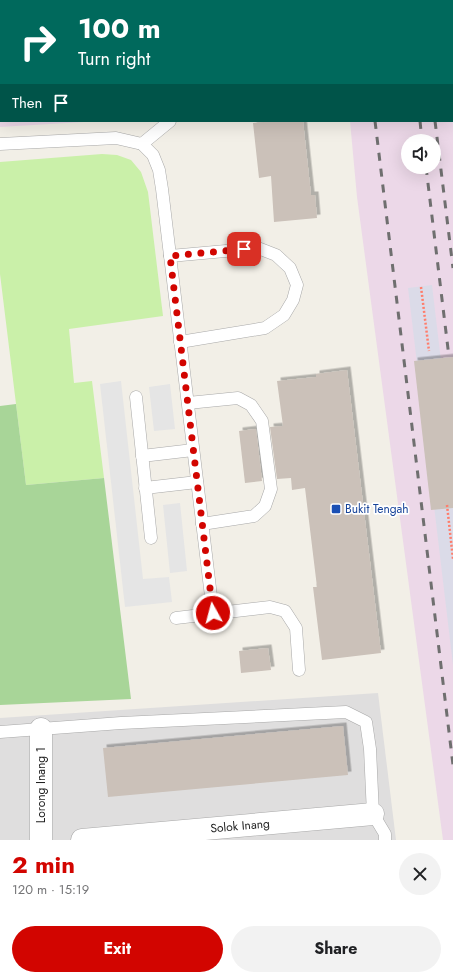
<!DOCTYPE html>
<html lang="en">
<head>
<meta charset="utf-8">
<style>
	body { margin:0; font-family:Jost,sans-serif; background:#f2f2f2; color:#202124; height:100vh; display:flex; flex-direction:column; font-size:15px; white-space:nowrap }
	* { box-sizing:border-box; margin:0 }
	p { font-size:13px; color:#757577 }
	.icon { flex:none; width:22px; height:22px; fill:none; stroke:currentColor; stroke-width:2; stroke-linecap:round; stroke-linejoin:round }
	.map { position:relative; height:840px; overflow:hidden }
	.panel { display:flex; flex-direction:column; background:#fff; flex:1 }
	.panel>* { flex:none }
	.guide { position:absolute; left:0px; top:0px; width:453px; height:122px; box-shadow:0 4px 16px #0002; background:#00695c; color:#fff; overflow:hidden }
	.tools { position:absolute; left:401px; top:134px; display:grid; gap:8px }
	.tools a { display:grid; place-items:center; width:40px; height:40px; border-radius:50%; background:#fff; box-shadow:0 4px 16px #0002; font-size:20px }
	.pin { position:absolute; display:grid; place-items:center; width:34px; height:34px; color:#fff; margin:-17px; border-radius:8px; box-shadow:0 2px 6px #0006 }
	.me { position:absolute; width:44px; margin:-22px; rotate:353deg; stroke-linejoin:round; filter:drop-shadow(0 0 3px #0008) }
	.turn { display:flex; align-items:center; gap:14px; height:84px; padding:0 12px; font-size:18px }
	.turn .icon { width:52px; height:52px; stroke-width:2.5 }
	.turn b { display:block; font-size:28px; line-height:34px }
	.then { display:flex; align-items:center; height:38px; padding:0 12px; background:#0003; gap:8px; font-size:15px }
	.round { display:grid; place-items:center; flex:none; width:42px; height:42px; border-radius:21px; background:#f2f2f2 }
	.head { display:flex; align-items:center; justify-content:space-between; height:68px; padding:0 12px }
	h1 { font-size:24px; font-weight:700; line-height:30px; color:#d20500 }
	.primary-button { display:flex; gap:8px; margin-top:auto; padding:8px 12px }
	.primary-button a { flex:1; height:46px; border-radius:24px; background:#d20500; color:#fff; font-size:16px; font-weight:700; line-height:46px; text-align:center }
	.primary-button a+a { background:#f2f2f2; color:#202124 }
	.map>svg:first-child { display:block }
	.residential { fill:#dfdede }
	.industrial { fill:#ecd8e8; fill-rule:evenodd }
	.grass { fill:#caf0a9 }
	.forest { fill:#a8d598 }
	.parking { fill:#e5e5e5 }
	.plaza { fill:#dbdbe8 }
	.building { fill:#cbc1b9; filter:url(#shadow) }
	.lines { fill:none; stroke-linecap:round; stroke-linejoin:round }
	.service-casing { stroke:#a8a8a8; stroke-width:13 }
	.minor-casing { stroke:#a8a8a8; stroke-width:23 }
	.path { stroke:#ff7d6b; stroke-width:2.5; stroke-dasharray:2 2; stroke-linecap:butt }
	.service { stroke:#fff; stroke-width:12 }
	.minor { stroke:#fff; stroke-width:22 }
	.rail { stroke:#6f6f6f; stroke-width:3; stroke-dasharray:8 8; stroke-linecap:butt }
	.route { stroke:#d20500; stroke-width:7; stroke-dasharray:0 12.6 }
	.transit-dot { fill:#1a4fb4; stroke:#fff; stroke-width:1.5 }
	.labels { text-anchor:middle; stroke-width:3.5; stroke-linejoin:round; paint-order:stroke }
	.transit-label { font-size:12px; fill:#164399; stroke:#fff; text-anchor:start }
	.street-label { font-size:12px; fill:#212121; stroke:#fff }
</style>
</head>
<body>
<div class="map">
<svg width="453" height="840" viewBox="0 0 453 840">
	<defs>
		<filter id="shadow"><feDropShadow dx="3.5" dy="-3.5" stdDeviation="0" flood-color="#0004"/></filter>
	</defs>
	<rect width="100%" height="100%" fill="#f2efe7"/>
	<!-- residential -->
	<polygon class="residential" points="378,693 396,840 0,840 0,718"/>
	<!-- industrial -->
	<g class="industrial">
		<polygon points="0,0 141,0 141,1 1,1 1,121 100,121 0,127"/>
		<path d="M338,0H453V840H443L357,197L350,121H452V1ZM408,141H434V167H408Z"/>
	</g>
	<!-- grass -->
	<g class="grass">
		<rect x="161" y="0" width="186" height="1"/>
		<polygon points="102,154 117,155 131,160 141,172 148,192 163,316 69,329 74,383 92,381 104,478 26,485 0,274 0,162"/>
	</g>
	<!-- forest -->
	<polygon class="forest" points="16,404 26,485 104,478 131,699 0,705 0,406"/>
	<!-- parking -->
	<g class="parking">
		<polygon points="121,381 143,579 169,577 172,602 125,607 100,384"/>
		<polygon points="170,384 175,429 154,431 149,387"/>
		<polygon points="180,503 187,571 170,573 163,505"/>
	</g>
	<!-- plaza -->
	<polygon class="plaza" points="432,285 453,462 453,665 408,288"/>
	<!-- building -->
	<g class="building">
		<polygon points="274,121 303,121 311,195 315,195 317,218 274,222 271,176 259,178 253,123"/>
		<polygon points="453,357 453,508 431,510 414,361"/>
		<polygon points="347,370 381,653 322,660 313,587 317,587 305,488 292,490 291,478 277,479 270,427 283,426 277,381 316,377 316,374"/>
		<polygon points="256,429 262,481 245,483 239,431"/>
		<polygon points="268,648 271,670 241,673 239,651"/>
		<polygon points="343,726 348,775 108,797 103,748"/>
	</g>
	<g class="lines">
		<!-- service casing -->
		<g class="service-casing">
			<g id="service">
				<polyline points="151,0 151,1"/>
				<polyline points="0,71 1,71"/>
				<polyline points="0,144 116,138 142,144 153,155 159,170 162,189 213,613"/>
				<polyline points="142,144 170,121"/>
				<polyline points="170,256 258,248 276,255 290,268 297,285 293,300 284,315 265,328 180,342"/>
				<polyline points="136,397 151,538"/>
				<polyline points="188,403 238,398 251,405 262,421 271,489 265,506 254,516 202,524"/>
				<polyline points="142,456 193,450"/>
				<polyline points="145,488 197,482"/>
				<polyline points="176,618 270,607 285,611 296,628 299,670"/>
				<polyline points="0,732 121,723 346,712 366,722 370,749 373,814 385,834 385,840"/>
			</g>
		</g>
		<!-- minor casing -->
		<g class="minor-casing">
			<g id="minor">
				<polyline points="41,729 41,840"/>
				<polyline points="82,840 373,814"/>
			</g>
		</g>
		<!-- path -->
		<g class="path">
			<polyline points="421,287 429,351"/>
			<polyline points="447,505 453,559"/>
		</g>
		<!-- service -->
		<use href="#service" class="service"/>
		<!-- minor -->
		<use href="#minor" class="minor"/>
		<!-- rail -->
		<g class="rail">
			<polyline points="364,0 364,1"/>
			<polyline points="405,0 405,1"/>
			<polyline points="421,0 421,1"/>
			<polyline points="375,121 453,765"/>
			<polyline points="420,121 422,141"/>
			<polyline points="435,121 453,268"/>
			<polyline points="426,167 449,357"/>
		</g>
	</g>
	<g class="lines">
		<!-- route -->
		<polyline class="route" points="213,613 170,256 244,249"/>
	</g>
	<!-- markers -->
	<rect class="transit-dot" x="331" y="504" width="10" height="10" rx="2"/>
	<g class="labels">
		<!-- transit labels -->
		<g class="transit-label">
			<text x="345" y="513">Bukit Tengah</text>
		</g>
		<!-- street labels -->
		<g class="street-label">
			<text transform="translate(41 785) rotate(-90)" y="4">Lorong Inang 1</text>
			<text transform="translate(240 826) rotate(-5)" y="4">Solok Inang</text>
		</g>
	</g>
</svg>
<div class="tools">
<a><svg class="icon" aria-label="sound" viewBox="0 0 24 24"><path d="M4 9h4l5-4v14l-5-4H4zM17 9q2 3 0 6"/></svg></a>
</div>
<div class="pin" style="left:244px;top:249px;background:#d93025"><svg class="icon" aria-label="arrive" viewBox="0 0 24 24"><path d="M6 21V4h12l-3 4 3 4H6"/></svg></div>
<svg class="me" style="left:213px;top:613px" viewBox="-20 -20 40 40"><circle r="17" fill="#d20500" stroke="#fff" stroke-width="3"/><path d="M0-11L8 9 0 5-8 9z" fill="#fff"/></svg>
<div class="guide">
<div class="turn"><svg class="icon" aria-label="right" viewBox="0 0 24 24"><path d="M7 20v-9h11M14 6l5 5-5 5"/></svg><div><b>100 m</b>Turn right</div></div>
<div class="then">Then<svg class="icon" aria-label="arrive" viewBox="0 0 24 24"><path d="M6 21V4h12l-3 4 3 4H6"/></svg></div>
</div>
</div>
<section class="panel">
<div class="head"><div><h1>2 min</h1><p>120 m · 15:19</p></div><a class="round"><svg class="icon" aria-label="close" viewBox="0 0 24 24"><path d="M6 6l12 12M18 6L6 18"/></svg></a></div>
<div class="primary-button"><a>Exit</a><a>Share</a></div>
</section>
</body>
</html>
